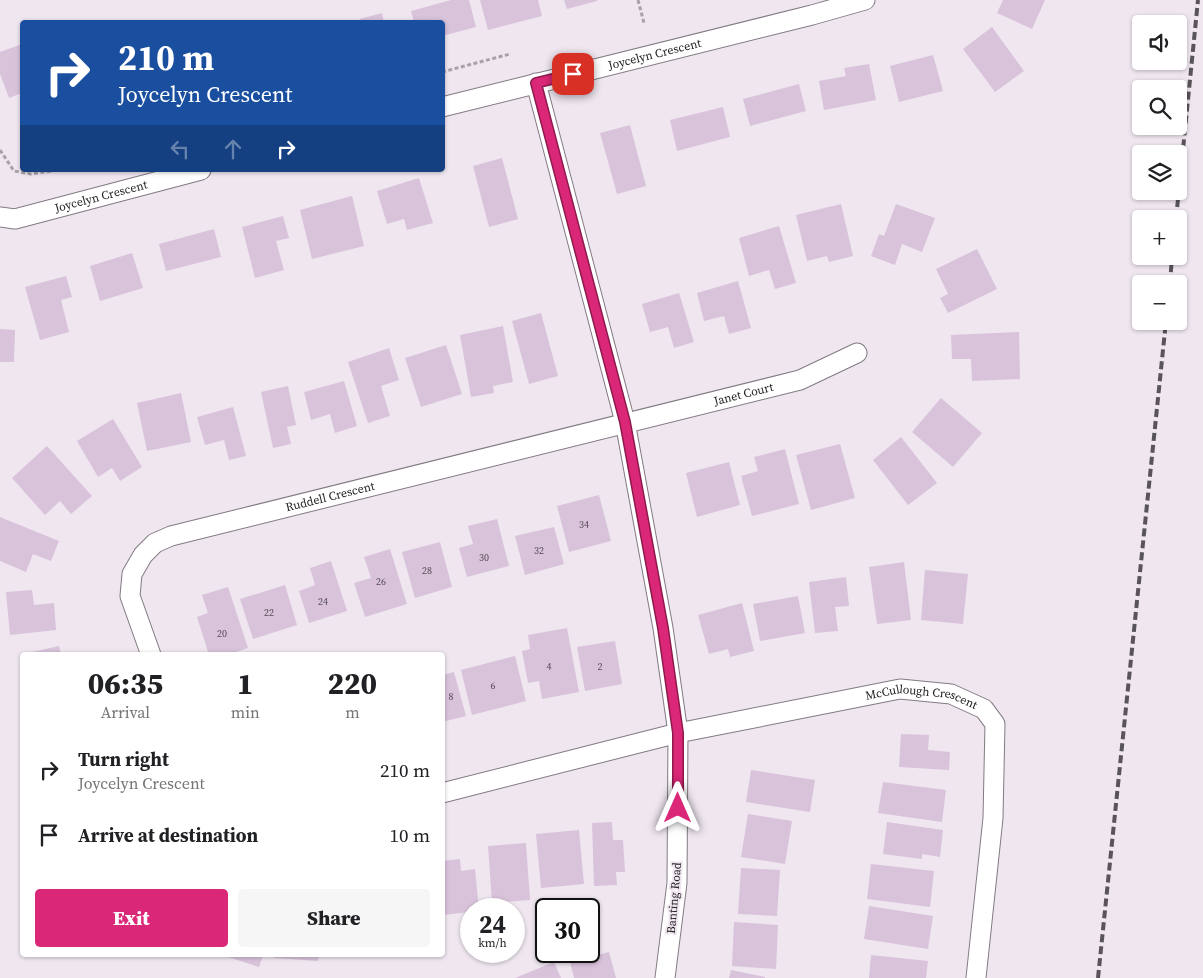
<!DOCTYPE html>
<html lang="en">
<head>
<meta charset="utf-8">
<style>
	body { margin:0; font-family:"Source Serif 4",serif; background:#f6f6f6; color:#202124; height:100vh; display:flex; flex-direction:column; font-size:19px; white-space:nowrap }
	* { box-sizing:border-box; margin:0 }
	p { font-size:16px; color:#757577 }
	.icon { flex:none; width:28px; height:28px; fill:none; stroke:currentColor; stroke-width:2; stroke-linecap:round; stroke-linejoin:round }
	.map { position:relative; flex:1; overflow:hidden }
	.drawer { position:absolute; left:20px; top:652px; width:425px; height:305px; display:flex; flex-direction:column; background:#fff; border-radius:5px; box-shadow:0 1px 4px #0004 }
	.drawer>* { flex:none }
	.banner { position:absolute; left:20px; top:20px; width:425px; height:152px; border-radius:5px; box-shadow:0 1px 4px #0004; background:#1a4fa0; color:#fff; overflow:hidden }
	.buttons { position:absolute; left:1132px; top:15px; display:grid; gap:10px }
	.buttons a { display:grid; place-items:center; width:55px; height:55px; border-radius:5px; background:#fff; box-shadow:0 1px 4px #0004; font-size:25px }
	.speed { position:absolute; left:460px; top:898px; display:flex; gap:10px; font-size:25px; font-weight:700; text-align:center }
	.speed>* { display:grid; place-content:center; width:65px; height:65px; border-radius:50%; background:#fff; box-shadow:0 1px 4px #0004; line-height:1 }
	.speed small { font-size:12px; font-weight:400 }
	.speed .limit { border:2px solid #111; border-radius:8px; background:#fff; color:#111 }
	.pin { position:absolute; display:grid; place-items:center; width:42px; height:42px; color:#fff; margin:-21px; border-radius:10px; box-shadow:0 2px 8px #0006 }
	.me { position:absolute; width:55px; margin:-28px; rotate:0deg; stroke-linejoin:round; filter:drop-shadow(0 0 4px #0008) }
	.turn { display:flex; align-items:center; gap:18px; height:105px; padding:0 15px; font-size:22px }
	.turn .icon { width:65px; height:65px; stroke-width:2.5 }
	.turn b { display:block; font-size:35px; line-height:42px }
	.lanes { display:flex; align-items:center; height:48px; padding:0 15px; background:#0003; justify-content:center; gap:25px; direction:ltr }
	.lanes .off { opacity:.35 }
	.eta { display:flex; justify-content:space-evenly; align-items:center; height:85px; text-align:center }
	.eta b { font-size:30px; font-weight:800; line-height:35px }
	.button { display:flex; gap:10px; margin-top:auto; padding:10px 15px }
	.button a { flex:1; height:58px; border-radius:5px; background:#db2777; color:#fff; font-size:20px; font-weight:800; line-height:58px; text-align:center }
	.button a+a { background:#f6f6f6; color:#202124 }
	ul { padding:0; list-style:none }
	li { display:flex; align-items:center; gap:15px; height:65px; padding:0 15px }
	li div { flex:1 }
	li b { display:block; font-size:19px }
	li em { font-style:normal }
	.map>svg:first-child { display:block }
	.building { fill:#d9c3db }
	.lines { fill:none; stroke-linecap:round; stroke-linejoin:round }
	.street-casing { stroke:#827a83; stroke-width:21 }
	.path { stroke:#a7a1a8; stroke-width:3; stroke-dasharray:4 2.5; stroke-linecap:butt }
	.street { stroke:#fff; stroke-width:19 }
	.rail { stroke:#595459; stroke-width:4; stroke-dasharray:8 4; stroke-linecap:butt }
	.route-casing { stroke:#8e194d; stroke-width:12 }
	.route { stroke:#db2777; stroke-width:9 }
	.labels { text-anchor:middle; stroke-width:4; stroke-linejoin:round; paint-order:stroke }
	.number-label { font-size:10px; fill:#534b53 }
	.street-label { font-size:12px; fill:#262326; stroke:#efe6f0 }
</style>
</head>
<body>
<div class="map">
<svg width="1203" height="978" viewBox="0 0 1203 978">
	<rect width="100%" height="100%" fill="#efe6f0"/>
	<!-- building -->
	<g class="building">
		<polygon points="451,0 469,0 476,27 442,36 442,22 414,22 411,11"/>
		<polygon points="480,0 538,0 542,16 488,30"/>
		<polygon points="564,0 597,0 597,1 567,9"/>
		<polygon points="1003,0 1045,0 1032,29 997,13"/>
		<polygon points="382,13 384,22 361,22 360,19"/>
		<polygon points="992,27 1024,71 995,92 963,49"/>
		<polygon points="22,44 22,93 9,98 0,74 0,52"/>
		<polygon points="933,55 943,91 899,102 890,66"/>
		<polygon points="869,64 876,100 824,110 819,81 846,76 844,68"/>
		<polygon points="799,84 806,111 750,126 743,99"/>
		<polygon points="723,107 730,137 677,151 670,120"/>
		<polygon points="630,125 646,186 617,194 600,133"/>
		<polygon points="502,158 518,219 489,227 473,166"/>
		<polygon points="419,178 433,223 407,230 404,219 387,224 377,191"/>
		<polygon points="352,196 364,246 312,259 300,210"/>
		<polygon points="841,204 853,256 829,262 827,256 807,261 796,215"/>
		<polygon points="896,204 935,218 922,252 902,244 895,265 871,256 879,234 884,236"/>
		<polygon points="283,216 289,238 276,241 284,270 255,278 242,227"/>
		<polygon points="779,226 796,283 775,289 769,270 749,276 739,238"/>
		<polygon points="214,229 221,257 166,271 159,244"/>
		<polygon points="977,249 997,289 948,313 940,298 948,294 936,269"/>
		<polygon points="132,253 143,288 100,301 90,266"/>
		<polygon points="66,276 72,297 61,300 69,332 40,340 25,287"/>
		<polygon points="738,281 751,328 729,334 724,316 704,321 697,293"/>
		<polygon points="679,293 694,342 674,348 668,327 650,332 642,304"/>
		<polygon points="541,313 558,376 529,384 512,321"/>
		<polygon points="503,326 513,382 493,386 494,393 471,397 460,335"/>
		<polygon points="0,329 15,330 14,362 0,362"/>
		<polygon points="1019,332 1020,379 972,381 971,359 952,359 951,335"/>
		<polygon points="446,345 462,394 421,407 405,358"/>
		<polygon points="389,348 399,380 381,386 390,416 368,423 348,362"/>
		<polygon points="344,381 357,426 335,433 330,414 311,420 304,392"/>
		<polygon points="288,386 296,425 287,427 291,444 273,448 261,392"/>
		<polygon points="181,393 191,442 147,451 137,403"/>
		<polygon points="941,398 982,433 953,467 912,432"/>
		<polygon points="233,407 246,456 229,460 224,440 205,445 197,417"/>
		<polygon points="113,419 142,467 120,481 112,468 98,477 77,441"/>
		<polygon points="901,437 937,483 908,505 873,460"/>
		<polygon points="840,444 855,498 811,510 796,455"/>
		<polygon points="47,446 92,496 71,514 60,501 45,515 12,478"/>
		<polygon points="785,449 799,504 752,516 741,476 758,471 754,457"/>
		<polygon points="729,462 740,505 697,517 686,473"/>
		<polygon points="599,495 611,541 569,552 557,506"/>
		<polygon points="0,517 59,541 51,561 33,554 26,572 0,561"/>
		<polygon points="497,519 509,566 467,577 459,548 473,544 468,526"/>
		<polygon points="554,527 564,564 525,575 515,536"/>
		<polygon points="440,542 452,587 415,598 402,552"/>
		<polygon points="390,549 407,604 365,617 354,583 371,578 364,557"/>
		<polygon points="331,561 347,611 309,623 299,591 315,585 310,568"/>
		<polygon points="904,562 911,620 877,624 869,567"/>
		<polygon points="925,570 968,574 963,624 921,620"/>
		<polygon points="846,577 849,606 835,607 838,631 815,633 809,582"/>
		<polygon points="285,585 297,625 253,639 240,599"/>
		<polygon points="228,587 248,648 227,655 209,655 197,617 208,613 202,595"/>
		<polygon points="32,590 34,605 54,603 56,630 10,635 6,592"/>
		<polygon points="798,596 805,633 760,641 753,604"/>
		<polygon points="742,603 754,651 730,657 728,649 709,654 698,615"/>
		<polygon points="567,628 579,692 542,699 539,681 528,683 522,651 530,649 528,635"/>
		<polygon points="615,641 622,684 585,691 577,647"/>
		<polygon points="59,646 61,655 32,655 32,652"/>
		<polygon points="515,656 526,701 472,715 461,670"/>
		<polygon points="454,672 466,716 442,722 442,675"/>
		<polygon points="901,734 929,735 928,750 950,752 949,770 899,767"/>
		<polygon points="751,770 815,780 810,812 746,802"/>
		<polygon points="883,782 946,790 942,822 878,813"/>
		<polygon points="748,814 792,821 785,864 741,857"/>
		<polygon points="612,822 613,840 623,840 625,872 616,872 617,885 594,886 592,823"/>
		<polygon points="887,822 943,830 940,857 922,854 922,859 883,854"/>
		<polygon points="579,830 584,884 541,888 536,834"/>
		<polygon points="526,843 530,900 492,903 488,846"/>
		<polygon points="460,859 461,871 475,869 479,909 471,909 471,912 442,915 442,861"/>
		<polygon points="871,864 934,871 930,907 867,899"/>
		<polygon points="741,868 780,870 777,916 738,914"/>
		<polygon points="869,906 933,916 928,949 864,939"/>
		<polygon points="734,922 778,925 776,969 732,966"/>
		<polygon points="609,952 616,978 574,978 570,962"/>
		<polygon points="222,955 263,955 259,967"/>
		<polygon points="275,955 319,955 318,961 274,958"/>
		<polygon points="871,955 928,961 926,978 869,978"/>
		<polygon points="554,962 561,978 515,978"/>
		<polygon points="731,970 765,977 765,978 729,978"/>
	</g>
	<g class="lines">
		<!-- street casing -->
		<g class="street-casing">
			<g id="street">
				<polyline points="536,83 625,422 663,628 678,733 677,883 665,978"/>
				<path id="s1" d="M442,107L812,15L865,0"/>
				<path id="s2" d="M0,217L15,219L201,170"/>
				<path id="s3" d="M151,655L130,596L132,574L143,555L155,543L171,536L800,380L857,353"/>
				<path id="s4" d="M442,793L678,733L900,689L951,694L984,709L995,724L993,818L976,978"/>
			</g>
		</g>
		<!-- path -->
		<g class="path">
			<polyline points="638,0 644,23"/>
			<polyline points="442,72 510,54"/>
			<polyline points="0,150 14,171 31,174 58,170"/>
		</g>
		<!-- street -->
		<use href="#street" class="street"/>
		<!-- rail -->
		<g class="rail">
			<polyline points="1176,219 1198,0"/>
			<polyline points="1170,284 1172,256"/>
			<polyline points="1098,978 1166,321"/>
		</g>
	</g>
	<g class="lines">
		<!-- route casing -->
		<g class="route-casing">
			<polyline id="route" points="573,74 536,83 625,422 663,628 678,733 678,808"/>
		</g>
		<!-- route -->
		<use href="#route" class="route"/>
	</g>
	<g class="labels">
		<!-- number labels -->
		<g class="number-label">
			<text x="584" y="528">34</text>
			<text x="539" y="554">32</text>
			<text x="484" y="561">30</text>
			<text x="427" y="574">28</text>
			<text x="381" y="585">26</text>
			<text x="323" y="605">24</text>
			<text x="269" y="616">22</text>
			<text x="222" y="637">20</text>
			<text x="549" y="670">4</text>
			<text x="600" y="670">2</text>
			<text x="493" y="689">6</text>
			<text x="451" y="700">8</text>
		</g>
		<!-- street labels -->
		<g class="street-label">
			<text dy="4" stroke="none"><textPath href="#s1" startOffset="219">Joycelyn Crescent</textPath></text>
			<text dy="4" stroke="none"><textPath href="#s2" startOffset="104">Joycelyn Crescent</textPath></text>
			<text dy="4" stroke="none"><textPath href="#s3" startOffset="731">Janet Court</textPath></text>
			<text dy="4" stroke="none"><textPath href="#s3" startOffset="305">Ruddell Crescent</textPath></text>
			<text dy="4" stroke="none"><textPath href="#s4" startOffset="492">McCullough Crescent</textPath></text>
			<text transform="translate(674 898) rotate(-85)" y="4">Banting Road</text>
		</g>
	</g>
</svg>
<div class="buttons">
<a><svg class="icon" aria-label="sound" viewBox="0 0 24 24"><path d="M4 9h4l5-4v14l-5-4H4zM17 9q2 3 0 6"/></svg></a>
<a><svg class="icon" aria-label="search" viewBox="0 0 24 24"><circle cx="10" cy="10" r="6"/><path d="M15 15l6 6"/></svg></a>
<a><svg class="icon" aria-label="layers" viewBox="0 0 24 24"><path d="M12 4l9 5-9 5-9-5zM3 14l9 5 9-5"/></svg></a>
<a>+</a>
<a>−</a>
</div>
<div class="speed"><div>24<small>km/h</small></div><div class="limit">30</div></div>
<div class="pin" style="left:573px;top:74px;background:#d93025"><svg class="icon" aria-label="arrive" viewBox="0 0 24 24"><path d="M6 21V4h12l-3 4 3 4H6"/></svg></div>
<svg class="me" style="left:678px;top:808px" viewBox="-20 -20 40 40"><path d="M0-17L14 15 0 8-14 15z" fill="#db2777" stroke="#fff" stroke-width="4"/></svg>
<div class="banner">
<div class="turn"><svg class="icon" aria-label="right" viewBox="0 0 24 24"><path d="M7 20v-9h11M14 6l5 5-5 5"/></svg><div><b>210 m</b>Joycelyn Crescent</div></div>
<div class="lanes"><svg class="icon off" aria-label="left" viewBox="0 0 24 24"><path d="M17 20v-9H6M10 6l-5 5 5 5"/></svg><svg class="icon off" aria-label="ahead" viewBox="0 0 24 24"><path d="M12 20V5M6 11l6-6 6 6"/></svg><svg class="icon" aria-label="right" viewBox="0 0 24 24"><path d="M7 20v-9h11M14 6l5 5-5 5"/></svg></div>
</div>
<section class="drawer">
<div class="eta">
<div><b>06:35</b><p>Arrival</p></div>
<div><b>1</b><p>min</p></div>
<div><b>220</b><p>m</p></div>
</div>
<ul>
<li><svg class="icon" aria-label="right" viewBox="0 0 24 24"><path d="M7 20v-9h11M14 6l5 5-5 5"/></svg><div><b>Turn right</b><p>Joycelyn Crescent</p></div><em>210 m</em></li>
<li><svg class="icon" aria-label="arrive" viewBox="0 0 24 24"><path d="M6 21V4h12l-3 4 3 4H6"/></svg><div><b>Arrive at destination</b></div><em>10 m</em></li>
</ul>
<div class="button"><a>Exit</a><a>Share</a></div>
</section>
</div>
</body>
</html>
